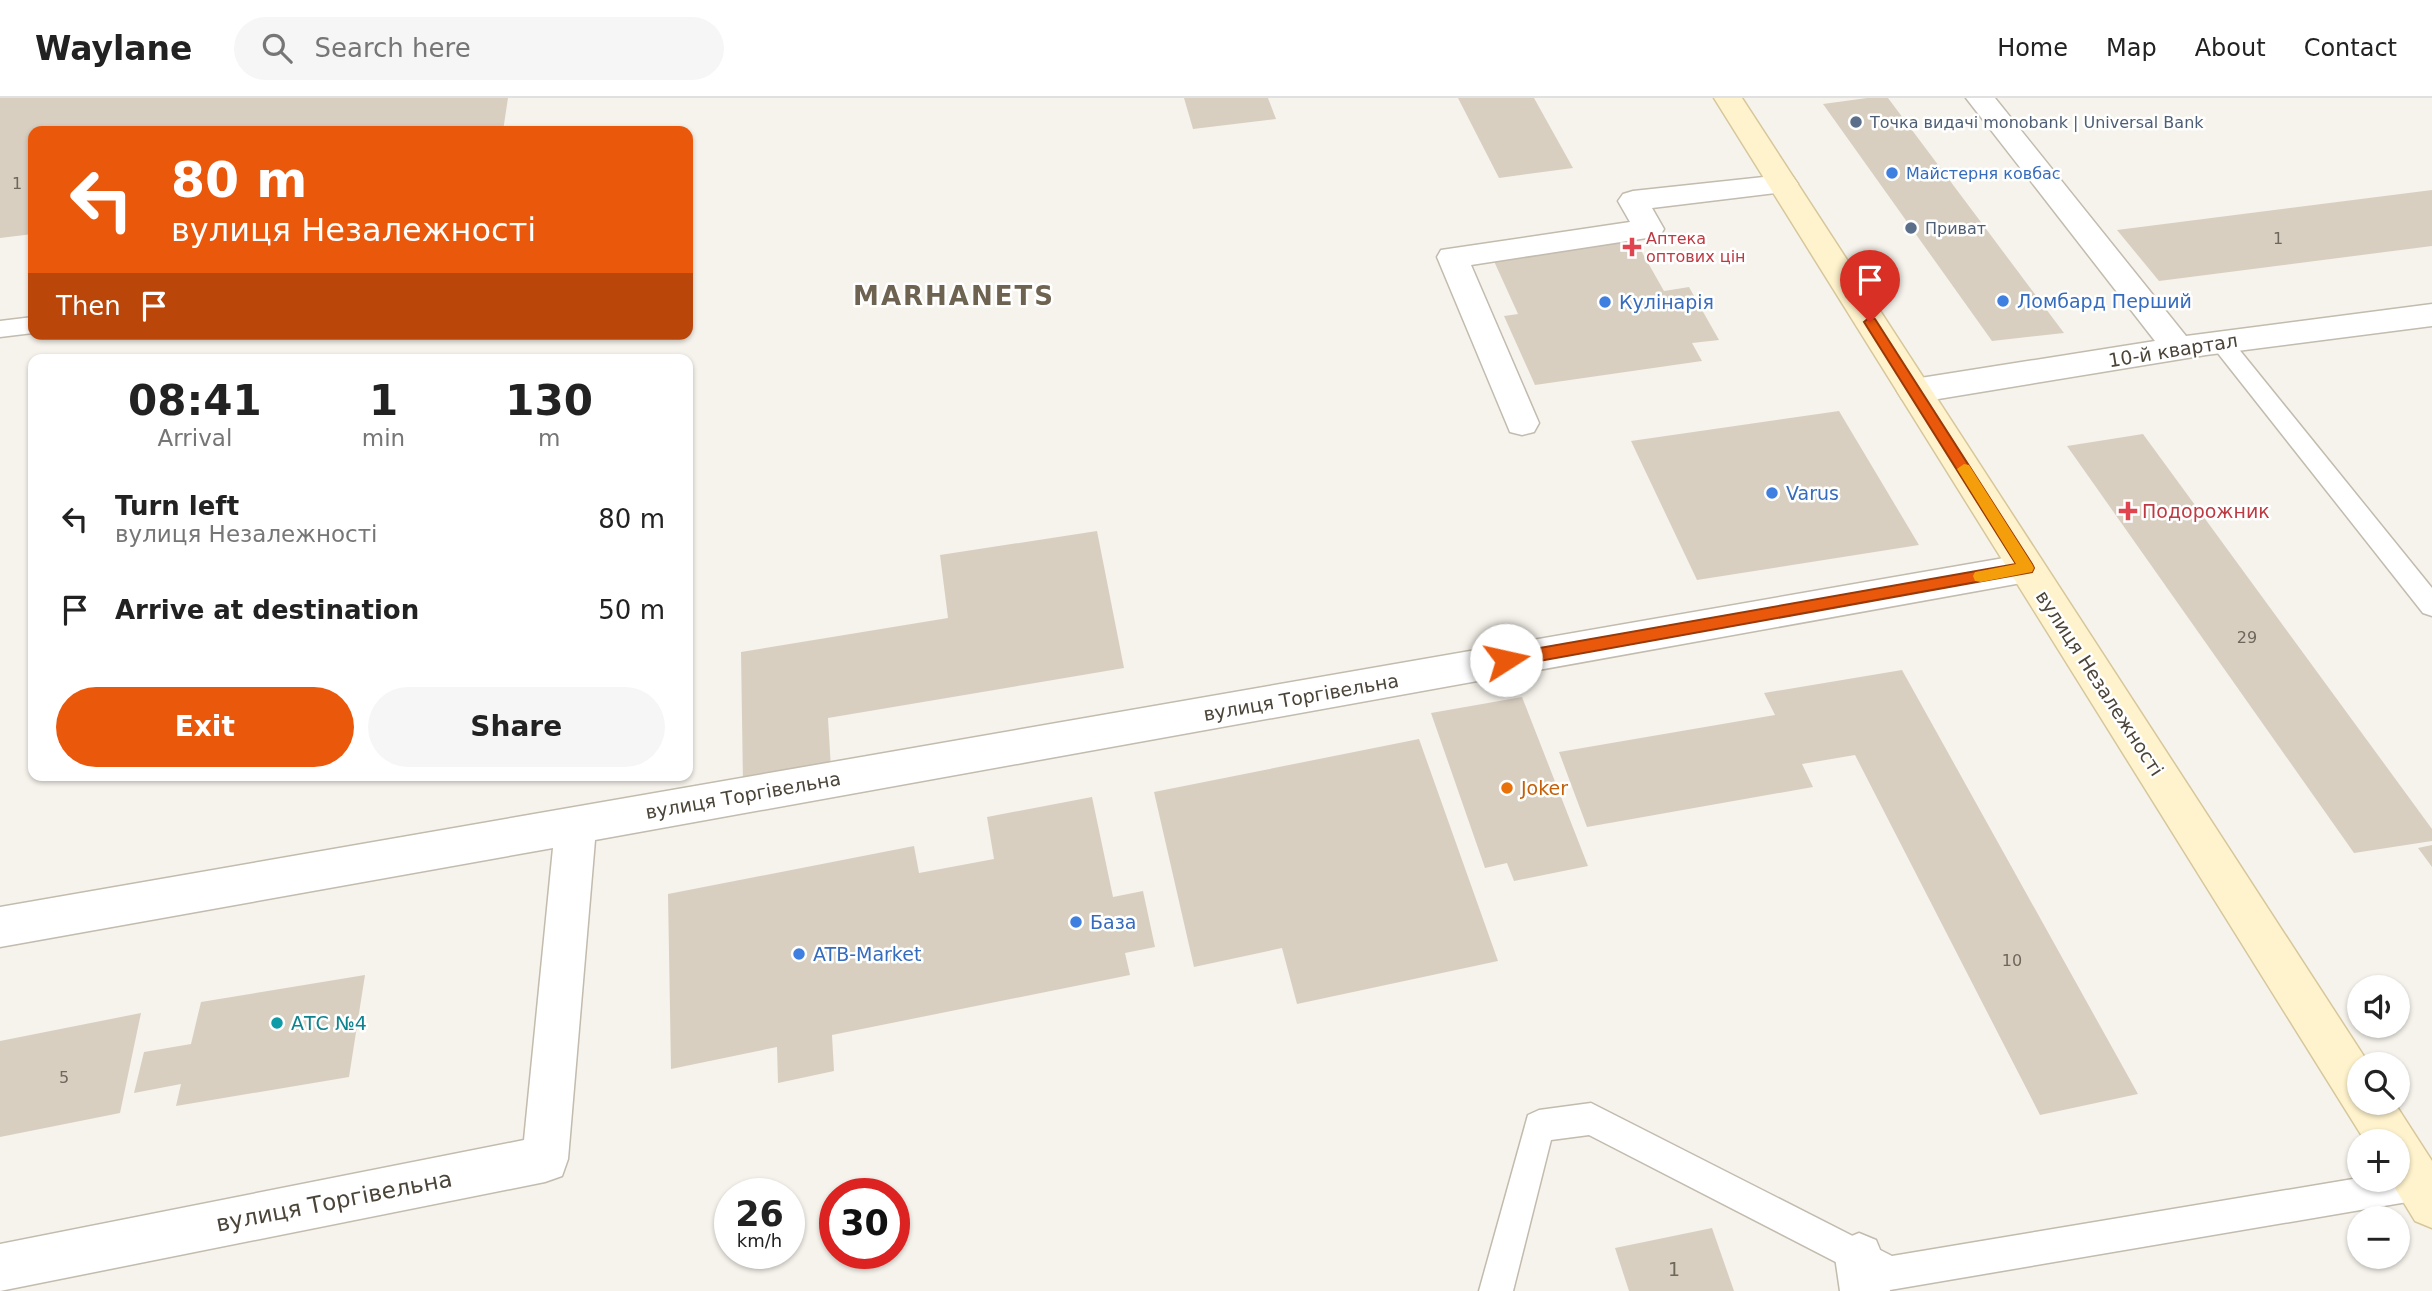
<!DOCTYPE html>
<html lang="en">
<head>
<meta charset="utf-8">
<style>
	body { margin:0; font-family:"DejaVu Sans",sans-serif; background:#f6f6f6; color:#222; height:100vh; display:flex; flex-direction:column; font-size:26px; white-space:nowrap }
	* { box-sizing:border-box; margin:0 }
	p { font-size:23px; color:#767676 }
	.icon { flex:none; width:38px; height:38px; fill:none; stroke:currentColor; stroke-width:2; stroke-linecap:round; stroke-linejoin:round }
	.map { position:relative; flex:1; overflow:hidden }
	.panel { position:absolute; left:28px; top:256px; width:665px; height:427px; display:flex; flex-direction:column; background:#fff; border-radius:14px; box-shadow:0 2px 5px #0004 }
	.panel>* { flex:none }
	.top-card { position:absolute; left:28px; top:28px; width:665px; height:214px; border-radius:14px; box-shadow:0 2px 5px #0004; background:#ea580c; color:#fff; overflow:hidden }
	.tools { position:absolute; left:2347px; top:877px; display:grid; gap:14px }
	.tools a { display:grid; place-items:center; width:63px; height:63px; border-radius:50%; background:#fff; box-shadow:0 2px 5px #0004; font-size:35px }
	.speed { position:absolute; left:714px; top:1080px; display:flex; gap:14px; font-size:35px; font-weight:700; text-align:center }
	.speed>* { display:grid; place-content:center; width:91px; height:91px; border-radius:50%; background:#fff; box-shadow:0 2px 5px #0004; line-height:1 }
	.speed small { font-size:18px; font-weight:400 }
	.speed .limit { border:10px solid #d22; background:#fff; color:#111 }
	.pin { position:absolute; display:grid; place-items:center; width:60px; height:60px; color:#fff; margin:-72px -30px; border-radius:50% 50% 50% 0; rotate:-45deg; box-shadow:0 0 7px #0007 }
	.pin .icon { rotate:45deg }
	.me { position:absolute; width:77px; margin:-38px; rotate:80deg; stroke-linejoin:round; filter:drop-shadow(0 0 5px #0008) }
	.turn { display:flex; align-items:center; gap:24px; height:147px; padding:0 28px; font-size:32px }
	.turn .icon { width:91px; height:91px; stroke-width:2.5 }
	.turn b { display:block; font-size:49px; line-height:60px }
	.then { display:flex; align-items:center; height:66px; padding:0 28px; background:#0003; gap:14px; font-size:26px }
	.eta { display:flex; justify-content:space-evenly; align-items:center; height:119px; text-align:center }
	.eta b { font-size:42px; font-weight:600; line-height:49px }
	.cta { display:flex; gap:14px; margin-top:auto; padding:14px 28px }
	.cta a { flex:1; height:80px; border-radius:42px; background:#ea580c; color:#fff; font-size:28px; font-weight:600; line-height:80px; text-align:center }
	.cta a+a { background:#f6f6f6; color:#222 }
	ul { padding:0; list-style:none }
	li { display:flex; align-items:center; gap:21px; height:91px; padding:0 28px }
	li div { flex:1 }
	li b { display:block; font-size:26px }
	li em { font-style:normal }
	header { display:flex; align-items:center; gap:42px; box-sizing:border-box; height:98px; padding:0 35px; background:#fff; border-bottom:2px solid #e0e0e0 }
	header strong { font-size:33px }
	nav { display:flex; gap:38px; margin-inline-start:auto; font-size:24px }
	.search { width:490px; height:63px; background:#f6f6f6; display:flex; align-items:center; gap:18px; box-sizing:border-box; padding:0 24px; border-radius:38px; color:#767676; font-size:26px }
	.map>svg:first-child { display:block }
	.building { fill:#d8cfc1 }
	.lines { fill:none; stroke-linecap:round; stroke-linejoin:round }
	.lane-casing { stroke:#c2bbae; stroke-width:3 }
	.street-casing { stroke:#c2bbae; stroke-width:3 }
	.secondary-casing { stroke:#d6c79b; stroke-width:3 }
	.lane { fill:#fff; fill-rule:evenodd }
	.street { fill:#fff; fill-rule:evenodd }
	.secondary { fill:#fff3cd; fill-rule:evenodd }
	.route { fill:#ea580c; stroke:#983908; stroke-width:2 }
	.slow { fill:#f59e0b }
	.service-dot { fill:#5c6f8a; stroke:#fff; stroke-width:2.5 }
	.shop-dot { fill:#3f7fe0; stroke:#fff; stroke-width:2.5 }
	.health-dot { fill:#e0444e; stroke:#fff; stroke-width:2.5 }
	.food-dot { fill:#e8710a; stroke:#fff; stroke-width:2.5 }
	.culture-dot { fill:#0f9aa8; stroke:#fff; stroke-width:2.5 }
	.labels { text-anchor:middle; stroke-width:5; stroke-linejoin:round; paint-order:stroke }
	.far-service-label { font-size:16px; fill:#4e5e75; stroke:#fff; text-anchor:start }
	.far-shop-label { font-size:16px; fill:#366cbe; stroke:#fff; text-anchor:start }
	.number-label { font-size:16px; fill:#6e675b }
	.far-health-label { font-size:16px; fill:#be3a42; stroke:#fff; text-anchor:start }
	.shop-label { font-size:19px; fill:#366cbe; stroke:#fff; text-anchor:start }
	.street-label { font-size:19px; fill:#4b4439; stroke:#fff }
	.health-label { font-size:19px; fill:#be3a42; stroke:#fff; text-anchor:start }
	.food-label { font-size:19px; fill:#c56008; stroke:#fff; text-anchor:start }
	.culture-label { font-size:19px; fill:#0d838f; stroke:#fff; text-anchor:start }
	.near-number-label { font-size:19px; fill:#6e675b }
	.near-street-label { font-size:23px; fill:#4b4439; stroke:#fff }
	.district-label { font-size:26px; font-weight:bold; letter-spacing:2px; fill:#6e6250; stroke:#fff }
</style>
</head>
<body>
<header>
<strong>Waylane</strong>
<div class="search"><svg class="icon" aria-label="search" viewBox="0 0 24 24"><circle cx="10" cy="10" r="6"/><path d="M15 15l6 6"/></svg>Search here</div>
<nav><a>Home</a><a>Map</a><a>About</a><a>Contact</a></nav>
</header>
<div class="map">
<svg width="2432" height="1193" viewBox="0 0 2432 1193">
	<rect width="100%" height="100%" fill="#f6f3ec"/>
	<!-- building -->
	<g class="building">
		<polygon points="0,0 508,0 503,33 33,33 33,136 0,140"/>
		<polygon points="1184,0 1268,0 1276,21 1193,31"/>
		<polygon points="1458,0 1534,0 1573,70 1499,80"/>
		<polygon points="1867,0 1888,0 2064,235 1992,243 1823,6"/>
		<polygon points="2432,92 2432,148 2159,183 2117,132"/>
		<polygon points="1635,142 1664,193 1689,189 1719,242 1692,245 1702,263 1535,287 1504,218 1518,216 1493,161"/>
		<polygon points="1839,313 1919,447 1697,482 1631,343"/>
		<polygon points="2143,336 2432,731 2432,743 2354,755 2067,348"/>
		<polygon points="1097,433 1124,570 828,620 831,671 743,686 741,554 948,520 940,457"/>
		<polygon points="1902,572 2138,996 2040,1017 1855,657 1802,666 1813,689 1587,729 1559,654 1775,617 1764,595"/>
		<polygon points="1522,599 1588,768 1514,783 1507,765 1485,770 1431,615"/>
		<polygon points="1419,641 1498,863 1297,906 1282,850 1194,869 1154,694"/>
		<polygon points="1092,699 1113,799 1143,793 1155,849 1125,855 1130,877 832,937 834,973 778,985 777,949 671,971 668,796 914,748 919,775 994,761 987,719"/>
		<polygon points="2432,747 2432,769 2418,750"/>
		<polygon points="365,877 349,979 176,1008 181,986 134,995 144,954 191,946 201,904"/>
		<polygon points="141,915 120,1015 0,1039 0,943"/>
		<polygon points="1712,1130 1734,1193 1629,1193 1615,1150"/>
	</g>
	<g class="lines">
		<!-- lane casing -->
		<g class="lane-casing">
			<g id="lane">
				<polygon points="33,219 33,235 0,239 0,223"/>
				<polygon points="2221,236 2229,239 2432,490 2432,518 2423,515 2213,249 2210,244 2213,239"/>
				<polygon points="1591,1005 1892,1158 2359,1080 2398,1082 2398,1073 2419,1070 2430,1075 2430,1097 2419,1102 1890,1192 1589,1037 1551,1042 1513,1193 1479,1193 1528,1017 1539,1012"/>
			</g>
		</g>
		<!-- street casing -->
		<g class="street-casing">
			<g id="street">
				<polygon points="1966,0 1995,0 2186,238 2432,206 2432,228 2206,257 1914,305 1902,301 1897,293 1902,285 1914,281 2155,243"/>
				<polygon points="1783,77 1793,79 1798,86 1793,93 1652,110 1664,131 1660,138 1471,167 1539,325 1534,334 1522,337 1510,334 1437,159 1441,152 1630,124 1618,103 1623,96 1633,93"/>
				<polygon points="2027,456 2040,460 2045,470 2040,480 2027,484 595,742 568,1061 562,1078 545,1084 0,1193 0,1146 524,1042 553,750 0,849 0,809"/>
				<polygon points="1859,1135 1876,1142 1883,1159 1890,1193 1840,1193 1835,1159 1842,1142"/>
			</g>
		</g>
		<!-- secondary casing -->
		<g class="secondary-casing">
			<polygon id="secondary" points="1714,0 1742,0 2369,966 2359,966 2359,1004 2394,1004 2432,1063 2432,1130 2415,1123 2390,1082 2398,1082 2398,1043 2365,1043"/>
		</g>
		<!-- lane -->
		<use href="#lane" class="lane"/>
		<!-- street -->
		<use href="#street" class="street"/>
		<!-- secondary -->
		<use href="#secondary" class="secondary"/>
	</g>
	<!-- route -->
	<polygon class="route" points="1870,219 1875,221 2032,466 2034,470 2032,474 1506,569 1501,567 1499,562 1501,558 1506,556 2016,466 1864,224"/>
	<!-- slow -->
	<polygon class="slow" points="1964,366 1969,367 2032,466 2034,470 2032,474 1981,484 1975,483 1973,478 1975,474 2016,466 1957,371"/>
	<!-- markers -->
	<g class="service-dot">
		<circle cx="1856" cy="24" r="7"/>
		<circle cx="1911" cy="130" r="7"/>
	</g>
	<g class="shop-dot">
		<circle cx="1892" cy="75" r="7"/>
		<circle cx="2003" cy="203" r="7"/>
		<circle cx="1605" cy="204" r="7"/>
		<circle cx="1772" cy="395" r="7"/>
		<circle cx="1076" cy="824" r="7"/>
		<circle cx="799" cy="856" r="7"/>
	</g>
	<g class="health-dot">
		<path d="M1628.5 138.5h7v7h7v7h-7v7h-7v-7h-7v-7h7z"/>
		<path d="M2124.5 402.5h7v7h7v7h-7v7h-7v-7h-7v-7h7z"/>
	</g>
	<circle class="food-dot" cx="1507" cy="690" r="7"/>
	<circle class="culture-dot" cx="277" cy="925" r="7"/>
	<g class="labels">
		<!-- far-service labels -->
		<g class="far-service-label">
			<text x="1870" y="30">Точка видачі monobank | Universal Bank</text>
			<text x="1925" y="136">Приват</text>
		</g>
		<!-- far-shop labels -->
		<g class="far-shop-label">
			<text x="1906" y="81">Майстерня ковбас</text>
		</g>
		<!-- number labels -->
		<g class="number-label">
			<text x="17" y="91">1</text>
			<text x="2278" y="146">1</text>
			<text x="2247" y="545">29</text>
			<text x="2012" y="868">10</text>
			<text x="64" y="985">5</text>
		</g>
		<!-- far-health labels -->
		<g class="far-health-label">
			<text x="1646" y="146">Аптека<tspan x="1646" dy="18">оптових цін</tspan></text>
		</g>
		<!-- shop labels -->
		<g class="shop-label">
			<text x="2017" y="210">Ломбард Перший</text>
			<text x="1619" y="211">Кулінарія</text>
			<text x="1786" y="402">Varus</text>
			<text x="1090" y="831">База</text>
			<text x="813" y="863">ATB-Market</text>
		</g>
		<!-- street labels -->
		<g class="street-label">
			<text transform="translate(2173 252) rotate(-9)" y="7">10-й квартал</text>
			<text transform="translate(2100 585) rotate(57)" y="7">вулиця Незалежності</text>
			<text transform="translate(1301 599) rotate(-10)" y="7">вулиця Торгівельна</text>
			<text transform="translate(743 697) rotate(-10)" y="7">вулиця Торгівельна</text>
		</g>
		<!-- health labels -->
		<g class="health-label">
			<text x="2142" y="420">Подорожник</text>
		</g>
		<!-- food labels -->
		<g class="food-label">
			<text x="1521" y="697">Joker</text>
		</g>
		<!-- culture labels -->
		<g class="culture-label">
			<text x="291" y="932">АТС №4</text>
		</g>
		<!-- near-number labels -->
		<g class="near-number-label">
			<text x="1674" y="1178">1</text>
		</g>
		<!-- near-street labels -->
		<g class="near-street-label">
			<text transform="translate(334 1103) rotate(-11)" y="8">вулиця Торгівельна</text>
		</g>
		<!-- district labels -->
		<g class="district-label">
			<text x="954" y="207">MARHANETS</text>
		</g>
	</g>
</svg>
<div class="tools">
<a><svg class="icon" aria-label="sound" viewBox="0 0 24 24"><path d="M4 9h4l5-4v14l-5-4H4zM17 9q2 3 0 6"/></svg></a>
<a><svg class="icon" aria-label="search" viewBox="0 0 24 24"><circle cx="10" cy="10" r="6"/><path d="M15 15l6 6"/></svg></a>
<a>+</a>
<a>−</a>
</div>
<div class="speed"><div>26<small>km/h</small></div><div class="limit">30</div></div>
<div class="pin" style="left:1870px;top:224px;background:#d93025"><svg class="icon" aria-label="arrive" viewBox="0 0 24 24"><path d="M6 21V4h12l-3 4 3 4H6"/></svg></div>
<svg class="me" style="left:1506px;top:562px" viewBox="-20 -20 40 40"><circle r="19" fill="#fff"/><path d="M0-13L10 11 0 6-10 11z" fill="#ea580c"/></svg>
<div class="top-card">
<div class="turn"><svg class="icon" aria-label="left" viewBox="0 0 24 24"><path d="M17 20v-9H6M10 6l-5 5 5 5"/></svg><div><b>80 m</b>вулиця Незалежності</div></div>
<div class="then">Then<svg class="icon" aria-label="arrive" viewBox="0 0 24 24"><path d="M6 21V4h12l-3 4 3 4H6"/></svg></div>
</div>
<section class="panel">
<div class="eta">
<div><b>08:41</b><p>Arrival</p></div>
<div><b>1</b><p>min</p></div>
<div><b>130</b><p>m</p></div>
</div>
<ul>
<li><svg class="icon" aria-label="left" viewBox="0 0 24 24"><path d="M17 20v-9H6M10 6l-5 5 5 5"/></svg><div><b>Turn left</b><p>вулиця Незалежності</p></div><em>80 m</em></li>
<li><svg class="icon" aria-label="arrive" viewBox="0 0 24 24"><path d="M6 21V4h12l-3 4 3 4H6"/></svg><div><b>Arrive at destination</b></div><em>50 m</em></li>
</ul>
<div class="cta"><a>Exit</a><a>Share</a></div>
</section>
</div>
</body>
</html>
